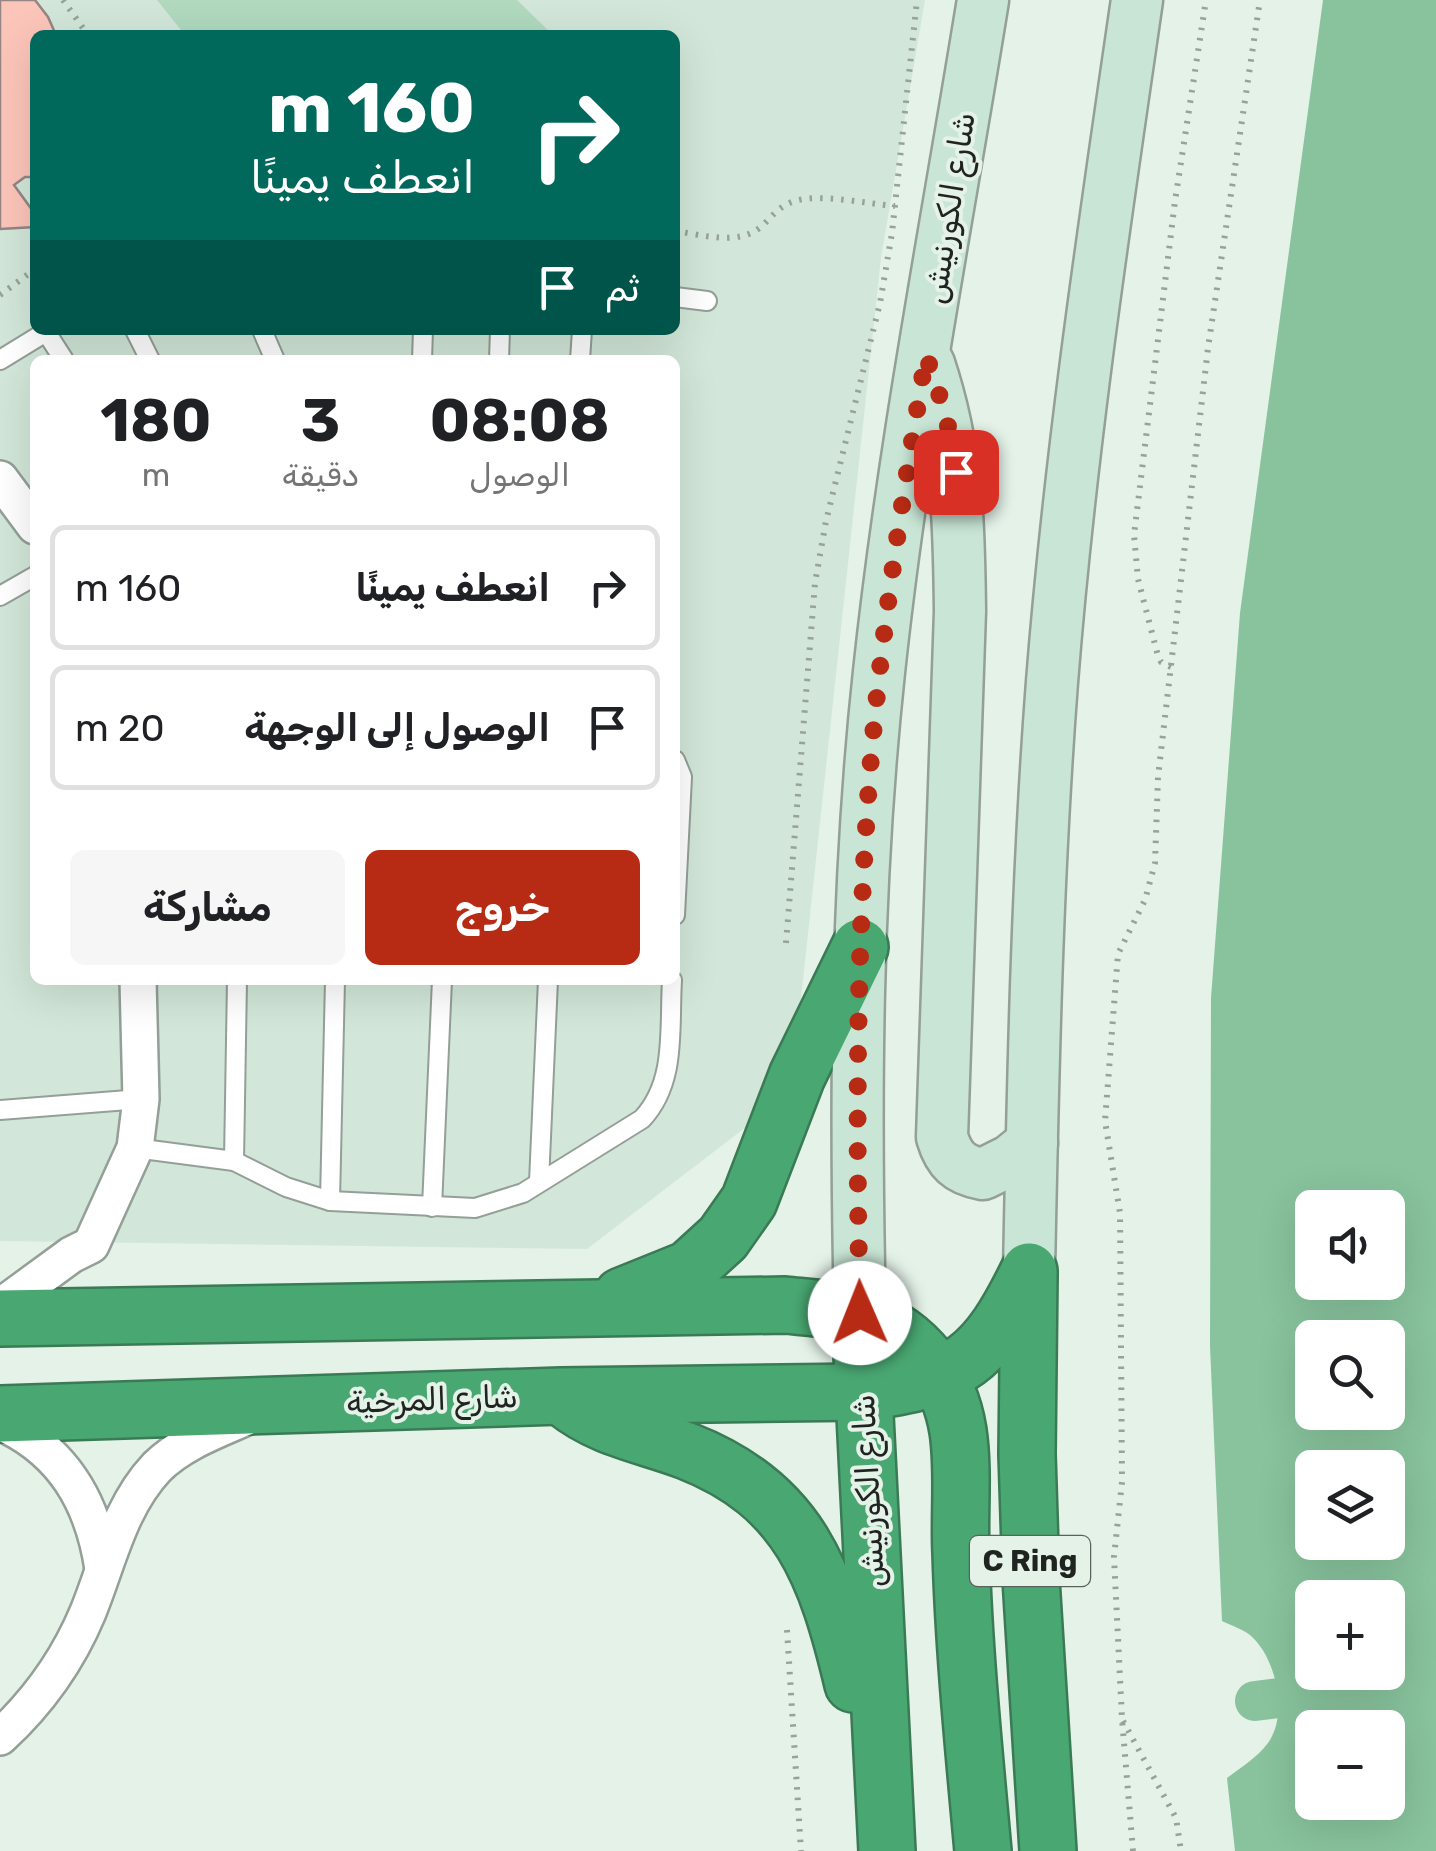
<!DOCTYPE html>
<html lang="ar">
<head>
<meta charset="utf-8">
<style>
	body { margin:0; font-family:Rubik,Vazirmatn,sans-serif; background:#f6f6f6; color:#202124; direction:rtl; height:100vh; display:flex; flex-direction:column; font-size:38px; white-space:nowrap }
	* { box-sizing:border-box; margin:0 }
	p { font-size:32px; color:#757577 }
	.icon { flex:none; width:55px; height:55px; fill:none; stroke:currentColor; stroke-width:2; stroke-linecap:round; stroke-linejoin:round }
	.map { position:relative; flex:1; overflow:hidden; direction:ltr }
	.side { position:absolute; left:30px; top:355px; width:650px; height:630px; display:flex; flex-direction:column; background:#fff; border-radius:15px; box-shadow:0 10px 40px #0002; direction:rtl }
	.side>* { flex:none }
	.top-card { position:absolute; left:30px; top:30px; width:650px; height:305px; border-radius:15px; box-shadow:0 10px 40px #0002; direction:rtl; background:#00695c; color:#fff; overflow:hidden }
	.buttons { position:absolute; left:1295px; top:1190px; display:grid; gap:20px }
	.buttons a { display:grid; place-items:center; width:110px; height:110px; border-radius:15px; background:#fff; box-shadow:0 10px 40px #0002; font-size:50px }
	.pin { position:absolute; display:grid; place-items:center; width:85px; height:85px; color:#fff; margin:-42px; border-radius:20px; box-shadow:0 5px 15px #0006 }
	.me { position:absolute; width:110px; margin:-55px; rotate:359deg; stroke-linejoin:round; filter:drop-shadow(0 0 8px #0008) }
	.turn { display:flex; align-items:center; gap:35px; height:210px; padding:0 40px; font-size:45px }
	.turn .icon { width:130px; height:130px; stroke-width:2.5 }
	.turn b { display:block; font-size:70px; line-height:85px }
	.then { display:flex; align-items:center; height:95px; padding:0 40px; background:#0003; gap:20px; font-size:38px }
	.eta { display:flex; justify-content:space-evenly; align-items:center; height:170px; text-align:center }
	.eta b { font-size:60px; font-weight:700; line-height:70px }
	.cta { display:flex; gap:20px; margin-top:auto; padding:20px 40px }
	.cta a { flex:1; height:115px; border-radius:15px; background:#b72b14; color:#fff; font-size:40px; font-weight:700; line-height:115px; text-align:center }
	.cta a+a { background:#f6f6f6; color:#202124 }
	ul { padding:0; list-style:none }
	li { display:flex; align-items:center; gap:30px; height:125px; margin:0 20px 15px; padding:0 20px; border:5px solid #e0e0e0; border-radius:15px }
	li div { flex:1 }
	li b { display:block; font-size:38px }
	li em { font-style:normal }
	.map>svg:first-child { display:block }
	.built { fill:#d2e7d9; fill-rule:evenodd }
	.green { fill:#b0d9be }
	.water { fill:#88c39d; fill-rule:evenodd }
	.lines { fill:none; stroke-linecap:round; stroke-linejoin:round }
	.canal { stroke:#88c39d; stroke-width:40 }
	.building { fill:#fcc5ba; stroke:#958683; stroke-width:2.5 }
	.lane-casing { stroke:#939f97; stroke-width:22 }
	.street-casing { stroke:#939f97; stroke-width:40 }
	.secondary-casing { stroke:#939f97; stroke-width:55 }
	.highway-casing { stroke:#3a7a55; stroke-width:60 }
	.path { stroke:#98a29a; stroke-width:6; stroke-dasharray:2.5 8; stroke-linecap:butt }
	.lane { stroke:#fff; stroke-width:18 }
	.street { stroke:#fff; stroke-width:35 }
	.secondary { stroke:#c8e5d5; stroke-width:50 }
	.highway { stroke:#49a872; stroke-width:55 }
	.route { stroke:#b72b14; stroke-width:18; stroke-dasharray:0 32.4 }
	.labels { text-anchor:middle; stroke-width:8; stroke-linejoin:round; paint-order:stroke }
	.shield { fill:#e4f2e8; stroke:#5a625c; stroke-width:2.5 }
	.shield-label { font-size:30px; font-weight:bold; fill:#1f2420 }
	.street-label { font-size:32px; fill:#1f2420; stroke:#e4f2e8 }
</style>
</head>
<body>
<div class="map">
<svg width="1436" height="1851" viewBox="0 0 1436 1851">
	<rect width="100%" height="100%" fill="#e4f2e8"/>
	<!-- built -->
	<path class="built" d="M0,0H925L881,258L799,1017L763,1114L587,1249L0,1241ZM35,35H675V330H35ZM35,360H675V980H35Z"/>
	<!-- green -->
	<polygon class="green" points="157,0 517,0 553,35 185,35"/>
	<!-- water -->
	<path class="water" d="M1323,0H1436V1851H1235L1227,1778C1240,1768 1258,1757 1268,1743C1289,1714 1276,1657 1250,1635C1242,1629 1230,1625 1222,1621L1210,1346L1211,998L1240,613ZM1312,1208H1388V1282H1312ZM1312,1338H1388V1412H1312ZM1312,1468H1388V1542H1312ZM1312,1598H1388V1672H1312ZM1312,1728H1388V1802H1312Z"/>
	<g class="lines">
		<!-- canal -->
		<polyline class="canal" points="1255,1701 1279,1698"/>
	</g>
	<!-- building -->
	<polygon class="building" points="0,0 35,0 48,17 56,35 35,35 35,177 25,177 14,185 35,214 35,227 0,229"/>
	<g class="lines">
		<!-- lane casing -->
		<g class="lane-casing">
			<g id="lane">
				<polyline points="675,297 707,301"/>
				<polyline points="135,330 150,360"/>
				<polyline points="262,330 275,360"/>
				<polyline points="46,332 64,360"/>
				<polyline points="0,360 49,330"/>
				<polyline points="422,360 423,330"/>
				<polyline points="499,360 500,330"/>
				<polyline points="580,360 582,330"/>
				<polyline points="0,596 35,576"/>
				<polyline points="675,760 682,777 675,915"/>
				<polyline points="0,1110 141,1099"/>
				<path d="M135,1148L234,1161L286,1187L330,1201L475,1208L523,1193L642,1119C677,1082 669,1028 672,980"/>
				<polyline points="234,1161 237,980"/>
				<polyline points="539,1182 548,980"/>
				<polyline points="330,1201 335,980"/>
				<polyline points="432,1207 442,980"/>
			</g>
		</g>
		<!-- street casing -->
		<g class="street-casing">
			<g id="street">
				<polyline points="0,479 35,526"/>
				<polyline points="0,1307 71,1255 91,1245 135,1148 141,1099 138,980"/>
				<path d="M0,1422C63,1450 93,1502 103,1569"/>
				<path d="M0,1737C38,1702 68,1660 88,1612C108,1563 119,1507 157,1467C182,1442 220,1429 251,1415"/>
			</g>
		</g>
		<!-- secondary casing -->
		<g class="secondary-casing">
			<g id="secondary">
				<path d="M929,364C958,451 959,521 960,611L942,1137C949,1160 959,1170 983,1174L1011,1160L1032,1143"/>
				<path d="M1029,1271C1033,1074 1037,878 1052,682C1070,453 1104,227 1137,0"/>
				<path d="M860,1313C855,1099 856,885 879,672C903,447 947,223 983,0"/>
			</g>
		</g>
		<!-- highway casing -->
		<g class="highway-casing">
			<g id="highway">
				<polyline points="1029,1275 1027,1454 1031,1579 1048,1851"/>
				<polyline points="622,1296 689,1269 723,1238 749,1201 797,1076 860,947"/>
				<path d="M0,1318L785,1305C844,1311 887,1311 928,1361C944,1381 954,1406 958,1431C964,1471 959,1513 961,1553C964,1652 974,1752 983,1851"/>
				<polyline points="862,1356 887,1851"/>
				<path d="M566,1400C602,1429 645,1435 687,1451C800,1495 827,1575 853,1684"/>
				<path d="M0,1414L561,1396L863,1392C961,1380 986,1359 1029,1271"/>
			</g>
		</g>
		<!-- path -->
		<g class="path">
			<polyline points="63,0 88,35"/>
			<path d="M675,231C704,235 741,247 764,224C774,214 781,205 795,201C820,193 868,204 895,206"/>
			<polyline points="0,295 35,269"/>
			<polyline points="1171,667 1161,662 1158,656 1138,579 1134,535 1175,201 1206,0"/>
			<polyline points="786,943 815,583 826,521 880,303 892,233 917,0"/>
			<polyline points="787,1630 801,1851"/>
			<polyline points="1123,1721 1176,1818 1181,1851"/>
			<polyline points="1133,1851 1122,1719 1114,1557 1122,1482 1120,1213 1105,1121 1118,954 1145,900 1155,863 1158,777 1208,348 1260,0"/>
		</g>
		<!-- lane -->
		<use href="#lane" class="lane"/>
		<!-- street -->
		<use href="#street" class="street"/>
		<!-- secondary -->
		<use href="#secondary" class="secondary"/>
		<!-- highway -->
		<use href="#highway" class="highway"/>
	</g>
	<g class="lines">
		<!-- route -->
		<path class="route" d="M860,1313C856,1141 856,970 868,798C878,649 902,502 926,355L946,415L956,472"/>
	</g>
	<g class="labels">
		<!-- shield labels -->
		<rect class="shield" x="970" y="1536" width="120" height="50" rx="8"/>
		<g class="shield-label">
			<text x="1030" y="1571">C Ring</text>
		</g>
		<!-- street labels -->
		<g class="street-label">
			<text transform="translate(949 208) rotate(-81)" y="11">شارع الكورنيش</text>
			<text transform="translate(432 1399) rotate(-2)" y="11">شارع المرخية</text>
			<text transform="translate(868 1491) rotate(-93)" y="11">شارع الكورنيش</text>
		</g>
	</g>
</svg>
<div class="buttons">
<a><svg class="icon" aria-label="sound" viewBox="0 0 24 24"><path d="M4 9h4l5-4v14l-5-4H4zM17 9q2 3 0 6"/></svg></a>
<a><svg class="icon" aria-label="search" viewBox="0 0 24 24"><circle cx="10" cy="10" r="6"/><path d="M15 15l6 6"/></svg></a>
<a><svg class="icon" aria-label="layers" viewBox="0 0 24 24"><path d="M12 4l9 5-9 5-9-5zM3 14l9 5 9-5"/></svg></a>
<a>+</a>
<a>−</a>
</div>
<div class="pin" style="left:956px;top:472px;background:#d93025"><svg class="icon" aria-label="arrive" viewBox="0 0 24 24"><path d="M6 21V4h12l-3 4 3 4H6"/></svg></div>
<svg class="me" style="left:860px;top:1313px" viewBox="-20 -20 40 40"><circle r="19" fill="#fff"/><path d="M0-13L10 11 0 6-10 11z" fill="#b72b14"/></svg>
<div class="top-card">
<div class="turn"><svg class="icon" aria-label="right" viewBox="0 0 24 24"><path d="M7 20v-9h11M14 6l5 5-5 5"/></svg><div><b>160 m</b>انعطف يمينًا</div></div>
<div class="then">ثم<svg class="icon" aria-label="arrive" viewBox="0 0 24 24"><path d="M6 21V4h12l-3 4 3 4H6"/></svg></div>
</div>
<section class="side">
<div class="eta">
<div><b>08:08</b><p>الوصول</p></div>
<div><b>3</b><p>دقيقة</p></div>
<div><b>180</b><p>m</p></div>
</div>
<ul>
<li><svg class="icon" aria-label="right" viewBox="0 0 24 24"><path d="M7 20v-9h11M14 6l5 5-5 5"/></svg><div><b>انعطف يمينًا</b></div><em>160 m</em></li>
<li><svg class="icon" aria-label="arrive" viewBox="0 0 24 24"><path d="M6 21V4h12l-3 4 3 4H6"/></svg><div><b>الوصول إلى الوجهة</b></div><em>20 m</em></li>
</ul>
<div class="cta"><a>خروج</a><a>مشاركة</a></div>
</section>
</div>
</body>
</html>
